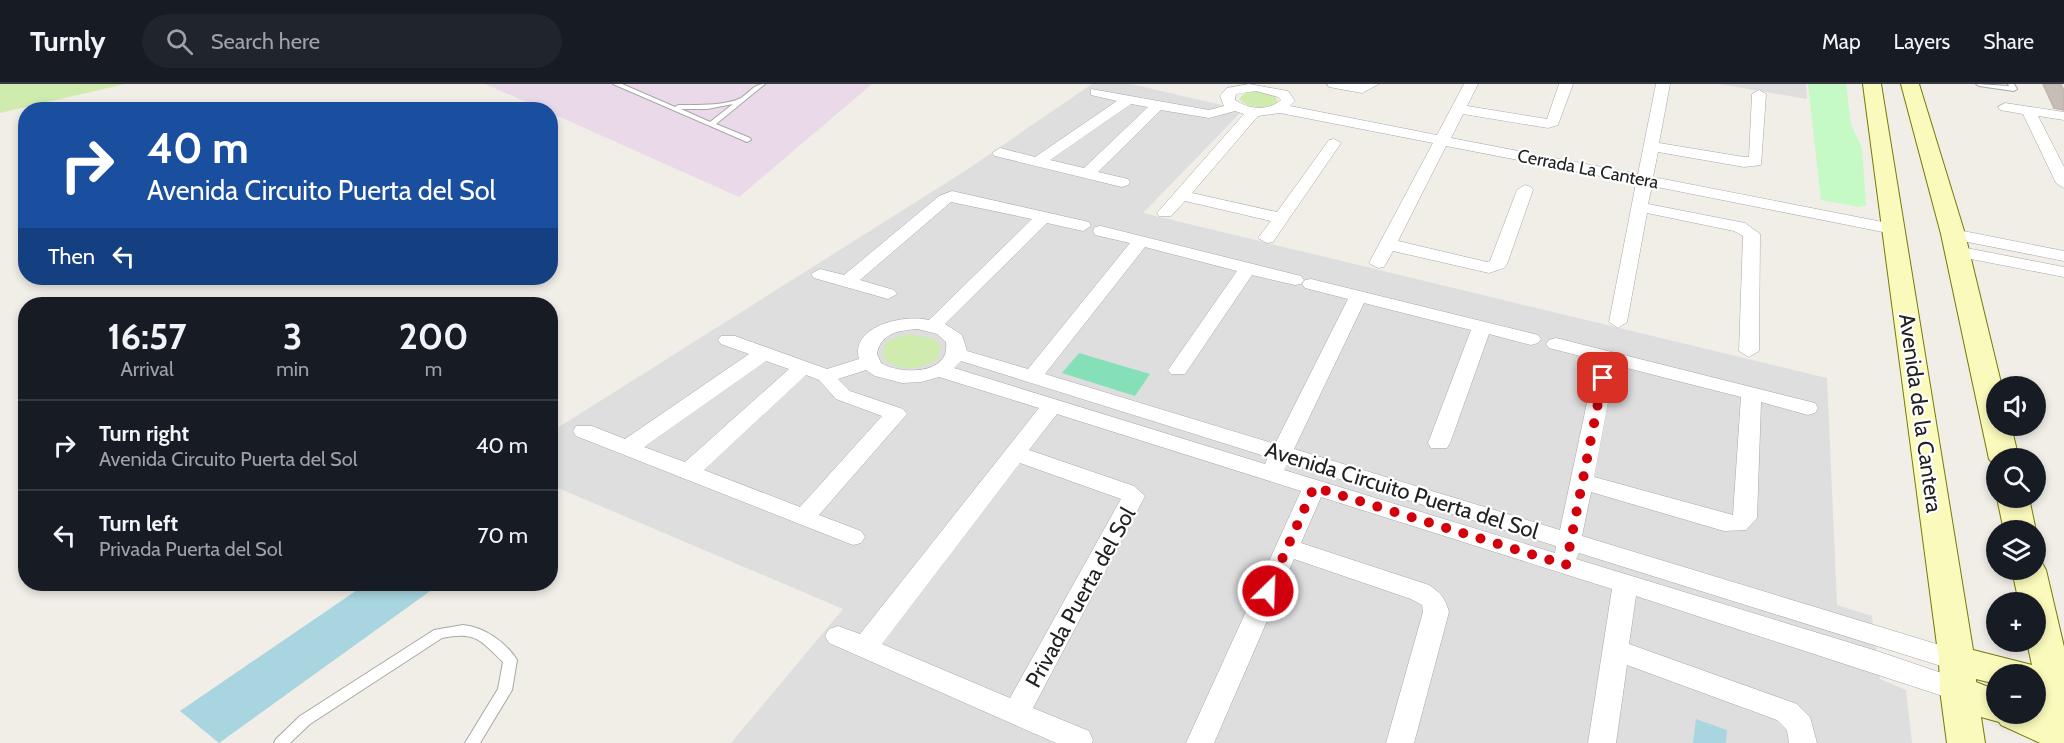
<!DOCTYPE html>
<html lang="en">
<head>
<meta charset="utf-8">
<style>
	body { margin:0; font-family:Cabin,sans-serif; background:#20242c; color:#f1f3f6; height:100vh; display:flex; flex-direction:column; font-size:22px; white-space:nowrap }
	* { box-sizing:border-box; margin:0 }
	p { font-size:20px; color:#9ea1a6 }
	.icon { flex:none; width:33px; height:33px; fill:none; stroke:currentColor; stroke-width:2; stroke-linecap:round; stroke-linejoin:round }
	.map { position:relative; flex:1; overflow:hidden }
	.panel { position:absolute; left:18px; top:213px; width:540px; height:294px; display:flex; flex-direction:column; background:#171b24; border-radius:24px; box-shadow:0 3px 9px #0003 }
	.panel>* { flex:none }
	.hud { position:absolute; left:18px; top:18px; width:540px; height:183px; border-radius:24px; box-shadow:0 3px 9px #0003; background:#1a4fa0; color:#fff; overflow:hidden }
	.controls { position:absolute; left:1986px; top:292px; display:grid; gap:12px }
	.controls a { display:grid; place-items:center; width:60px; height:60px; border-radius:50%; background:#171b24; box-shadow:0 3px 9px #0003; font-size:30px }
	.pin { position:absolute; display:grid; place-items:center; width:51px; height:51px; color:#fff; margin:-26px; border-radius:12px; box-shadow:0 3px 9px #0006 }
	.me { position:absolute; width:66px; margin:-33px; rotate:24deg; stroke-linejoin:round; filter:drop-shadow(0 0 4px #0008) }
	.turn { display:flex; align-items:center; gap:21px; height:126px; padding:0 30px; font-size:27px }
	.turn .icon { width:78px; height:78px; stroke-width:2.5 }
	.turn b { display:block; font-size:42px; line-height:51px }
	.then { display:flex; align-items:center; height:57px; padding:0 30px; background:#0003; gap:12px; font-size:22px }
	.eta { display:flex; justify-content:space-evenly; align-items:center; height:102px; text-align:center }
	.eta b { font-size:36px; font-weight:700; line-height:42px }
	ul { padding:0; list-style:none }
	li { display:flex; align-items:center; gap:18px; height:90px; padding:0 30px; border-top:2px solid #363941 }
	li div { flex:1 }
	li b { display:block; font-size:22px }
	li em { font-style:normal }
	header { display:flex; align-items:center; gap:36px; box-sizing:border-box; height:84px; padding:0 30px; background:#171b24; border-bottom:2px solid #363941 }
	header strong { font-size:28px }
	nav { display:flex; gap:33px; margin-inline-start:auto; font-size:21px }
	.search { width:420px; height:54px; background:#20242c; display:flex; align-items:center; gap:15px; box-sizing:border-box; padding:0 21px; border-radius:33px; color:#9ea1a6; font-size:22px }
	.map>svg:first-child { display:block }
	.residential { fill:#dfdede }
	.industrial { fill:#ead9e8 }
	.grass { fill:#cfebad }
	.park { fill:#c5fac6 }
	.pitch { fill:#85e0b8 }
	.water { fill:#a8d5df }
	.building { fill:#c6bdb6; stroke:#c3b3a9; stroke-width:1.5 }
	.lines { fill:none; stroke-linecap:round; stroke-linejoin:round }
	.lane-casing { stroke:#a8a8a8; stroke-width:2 }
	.street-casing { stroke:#a8a8a8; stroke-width:1 }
	.secondary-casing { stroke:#757b04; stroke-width:2 }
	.lane { fill:#fff; fill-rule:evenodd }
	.street { fill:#fff; fill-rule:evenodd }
	.secondary { fill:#fafabc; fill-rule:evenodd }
	.route { stroke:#d1000c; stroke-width:10; stroke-dasharray:0 18 }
	.labels { text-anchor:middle; stroke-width:4.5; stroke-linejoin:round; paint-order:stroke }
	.far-street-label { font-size:18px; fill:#212121; stroke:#fff }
	.street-label { font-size:22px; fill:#212121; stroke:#fff }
</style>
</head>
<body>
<header>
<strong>Turnly</strong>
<div class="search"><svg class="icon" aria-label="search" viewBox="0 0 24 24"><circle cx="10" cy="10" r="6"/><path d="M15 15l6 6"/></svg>Search here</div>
<nav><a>Map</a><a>Layers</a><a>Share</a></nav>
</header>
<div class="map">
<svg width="2064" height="659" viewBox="0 0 2064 659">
	<rect width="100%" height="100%" fill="#f1ede7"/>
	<!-- residential -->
	<g class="residential">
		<polygon points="1092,0 1131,0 1243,26 1143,129 1827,294 1837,521 1872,532 1880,595 1906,606 1912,659 731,659 843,525 551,401 551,348 965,87"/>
		<polygon points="1719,0 1806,0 1807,15"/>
	</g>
	<!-- industrial -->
	<polygon class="industrial" points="485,0 872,0 739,113 551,29 550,26 542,25"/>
	<!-- grass -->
	<g class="grass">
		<polygon points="0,0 125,0 0,29"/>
		<path d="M1258,7L1275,11L1278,19C1265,25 1249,25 1239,15L1246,8Z"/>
		<path d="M908,250L934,255L941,264L937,275C921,286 897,289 883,273L885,261L890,256Z"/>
	</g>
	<!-- park -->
	<polygon class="park" points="1808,0 1846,0 1851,41 1862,64 1866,121 1859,123 1821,116"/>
	<!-- pitch -->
	<polygon class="pitch" points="1079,269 1150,290 1135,312 1062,289"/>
	<!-- water -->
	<g class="water">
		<polygon points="366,500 440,500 219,659 180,627"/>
		<polygon points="1696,635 1727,646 1726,659 1693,659"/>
	</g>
	<!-- building -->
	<polygon class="building" points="2043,0 2061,0 2064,7 2064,26 2054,24"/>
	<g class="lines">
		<!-- lane casing -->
		<g class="lane-casing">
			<g id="lane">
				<path d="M613,0H622L675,23L678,21C695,21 726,22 741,14C750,8 754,0 765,0L716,40L750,54L751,56L747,58ZM733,20L710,38L681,25H707Z"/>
				<polygon points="1976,0 2009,2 2008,0 2014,0 2017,5 2014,7 1979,2"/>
				<path d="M463,541C484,543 506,558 517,576L512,606L480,659H465L498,605L503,578C480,556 476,547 442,554L310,640L290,659H274L276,655L300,632L434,546Z"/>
			</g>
		</g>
		<!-- street casing -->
		<g class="street-casing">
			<g id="street">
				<path d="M1249,0L1288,7L1295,17L1290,22L1437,51L1464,0H1478L1467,22L1547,35L1559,0H1573L1558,41L1548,44L1463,30L1451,54L1638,90L1656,0H1670L1659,59L1744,73H1749L1752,10L1759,6L1766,10L1761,81L1744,83L1658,68L1653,93L1893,140L1901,145L1893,150L1652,102L1648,120L1745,139L1760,150L1759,267L1749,273L1739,267L1743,152L1734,147L1647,129L1627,238L1618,244L1609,238L1636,99L1446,62L1398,157L1487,178L1490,177L1517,106L1525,101L1531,103L1533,106L1507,180L1504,184L1489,189L1393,167L1384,183L1378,184L1369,179L1433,59L1280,29L1258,32L1192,109L1277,128L1329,56L1334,55L1341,59L1273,158L1267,159L1258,154L1271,137L1185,117L1171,132H1159L1157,129L1244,30L1235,27L1209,34L1161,26L1098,88L1128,95L1130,98L1128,101L1122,103L995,72L992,69L1000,64L1035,73L1117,17L1091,11V5L1209,26L1224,22L1220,12L1227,4ZM1256,7L1278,13L1281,16C1267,28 1249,25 1235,16L1236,10ZM1131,20L1148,23L1084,84L1050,76Z"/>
				<polygon points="1327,0 1379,0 1362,9 1329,3"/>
				<polygon points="2005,19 2064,28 2064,36 2038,32 2064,83 2064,104 2056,99 2023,30 2000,26 1998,23"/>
				<path d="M952,107L1089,138L1091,142L1083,147L1047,139L945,240L962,251L967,267L1028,285L1130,159L1095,151L1093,147L1095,143L1101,142L1301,192L1304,196L1301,200L1295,201L1252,191L1185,290H1171L1168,286L1237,187L1145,163L1045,290L1275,360L1348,215L1305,204L1302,200L1305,196L1311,195L1538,251L1541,255L1538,259L1531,261L1489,250L1450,359L1447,364H1431L1428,359L1471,246L1364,219L1294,365L1560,446L1596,276L1549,264L1546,260L1549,256L1556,254L1815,319L1818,324L1815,329L1808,331L1761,318L1757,434L1746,446L1724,447L1591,408L1582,452L1966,569L1970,576L1966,583L1957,587L1579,469L1576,475L1877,567L1968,598L1972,606L1968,614L1958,617L1636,512L1629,560L1797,620L1810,633L1817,659H1789L1787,646L1777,636L1627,581L1616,659H1588L1612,505L1321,413L1301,459L1429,501C1441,509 1445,514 1449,528L1414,659H1386L1423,528L1422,521L1411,515L1294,475L1214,659H1186L1301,407L1057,330L1029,366L1134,402L1145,412L1033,624L1089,647L1093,656L1092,659H1056L829,559L825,552L829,545L838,542L860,550L1039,324L939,293L921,298L902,299L875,292L866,286L838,295L850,307L903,325L907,330L819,431L861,447L865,453L861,459L853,461L576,352L573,347L576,342H592L625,355L749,270L721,260L718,256L721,252H735L827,285L859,275C850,241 906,230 929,236L1032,135L951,118L860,196L894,206L897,210L888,215L814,194L811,190L820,185L844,191L939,112ZM918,245L937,250L946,258C951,291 900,291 881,279L877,270C880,249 900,246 918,245ZM766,277L789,285L685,378L644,363ZM961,277L1268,373L1265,380L954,284ZM1615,281L1741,313L1733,431L1594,393ZM806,291L819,296L836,315L882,332L800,423L704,386ZM1020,379L1121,415L1010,614L882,560ZM1288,379L1556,462L1555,469L1284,386Z"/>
				<polygon points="1953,145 2064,167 2064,177 1947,154 1945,150 1947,146"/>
				<polygon points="1956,162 2064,183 2064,193 1950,171 1947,167"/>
			</g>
		</g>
		<!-- secondary casing -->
		<g class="secondary-casing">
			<g id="secondary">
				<path d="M1863,0H1881L1973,566L2032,581L2027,558H2036V519H2019L2012,486H2036V476L2041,477L2046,486L2064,563V659H2040L2001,641L1999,638L1981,633L1985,659H1947L1940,606L1939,576ZM1996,591H2036L2041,625L2036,622V630H1996V606L1976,598V595L1996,600Z"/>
				<polygon points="1901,0 1919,0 1965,150 2002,303 1996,303 1996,342 2011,342 2019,375 1996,375 1996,383 1989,375 1941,150"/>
				<polygon points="1997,414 2029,414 2036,447 2036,448 2004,447"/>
			</g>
		</g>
		<!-- lane -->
		<use href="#lane" class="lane"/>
		<!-- street -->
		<use href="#street" class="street"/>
		<!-- secondary -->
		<use href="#secondary" class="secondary"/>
	</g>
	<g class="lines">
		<!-- route -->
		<polyline class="route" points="1268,507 1314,403 1566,481 1603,294"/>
	</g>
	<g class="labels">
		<!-- far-street labels -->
		<g class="far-street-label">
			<text transform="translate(1588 85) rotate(11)" y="6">Cerrada La Cantera</text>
		</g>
		<!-- street labels -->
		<g class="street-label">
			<text transform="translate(1921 329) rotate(82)" y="8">Avenida de la Cantera</text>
			<text transform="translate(1402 406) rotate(17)" y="8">Avenida Circuito Puerta del Sol</text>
			<text transform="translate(1080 513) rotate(-61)" y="8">Privada Puerta del Sol</text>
		</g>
	</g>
</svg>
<div class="controls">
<a><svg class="icon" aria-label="sound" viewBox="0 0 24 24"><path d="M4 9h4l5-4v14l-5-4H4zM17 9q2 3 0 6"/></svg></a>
<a><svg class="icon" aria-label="search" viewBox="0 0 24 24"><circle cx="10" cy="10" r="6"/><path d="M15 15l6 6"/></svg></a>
<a><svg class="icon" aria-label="layers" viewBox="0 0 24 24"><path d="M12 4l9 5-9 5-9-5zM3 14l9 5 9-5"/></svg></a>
<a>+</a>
<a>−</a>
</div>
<div class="pin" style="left:1603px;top:294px;background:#d93025"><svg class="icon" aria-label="arrive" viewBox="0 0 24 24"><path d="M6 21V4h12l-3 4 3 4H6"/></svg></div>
<svg class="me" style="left:1268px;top:507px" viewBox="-20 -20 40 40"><circle r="17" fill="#d1000c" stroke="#fff" stroke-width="3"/><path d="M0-11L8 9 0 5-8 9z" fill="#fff"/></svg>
<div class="hud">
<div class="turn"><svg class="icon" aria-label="right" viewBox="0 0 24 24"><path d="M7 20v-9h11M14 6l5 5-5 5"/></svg><div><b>40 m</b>Avenida Circuito Puerta del Sol</div></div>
<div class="then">Then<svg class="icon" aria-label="left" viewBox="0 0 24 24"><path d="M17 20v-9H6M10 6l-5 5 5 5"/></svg></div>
</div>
<section class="panel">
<div class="eta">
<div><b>16:57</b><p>Arrival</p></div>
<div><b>3</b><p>min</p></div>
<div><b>200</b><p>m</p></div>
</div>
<ul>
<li><svg class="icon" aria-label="right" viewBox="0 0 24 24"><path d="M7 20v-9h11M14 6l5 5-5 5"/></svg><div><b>Turn right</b><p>Avenida Circuito Puerta del Sol</p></div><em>40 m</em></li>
<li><svg class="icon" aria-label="left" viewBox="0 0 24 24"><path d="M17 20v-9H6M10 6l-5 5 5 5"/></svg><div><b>Turn left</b><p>Privada Puerta del Sol</p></div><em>70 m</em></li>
</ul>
</section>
</div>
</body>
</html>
